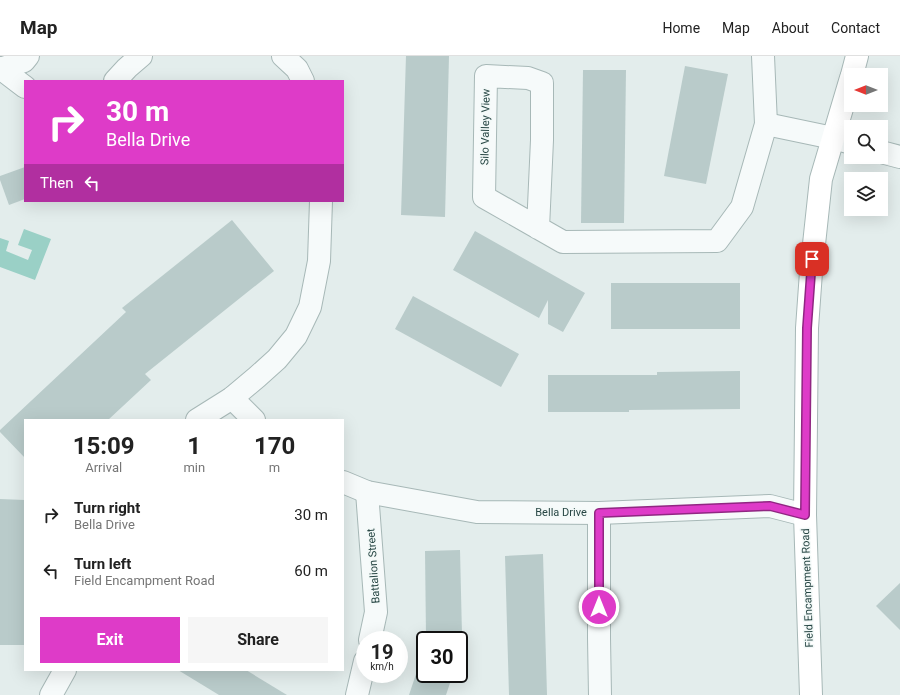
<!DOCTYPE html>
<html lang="en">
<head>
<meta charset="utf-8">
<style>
	body { margin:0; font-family:Roboto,sans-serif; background:#f6f6f6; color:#222; height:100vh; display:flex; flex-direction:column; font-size:15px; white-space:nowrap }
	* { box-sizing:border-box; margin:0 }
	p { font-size:13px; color:#767676 }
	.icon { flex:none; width:22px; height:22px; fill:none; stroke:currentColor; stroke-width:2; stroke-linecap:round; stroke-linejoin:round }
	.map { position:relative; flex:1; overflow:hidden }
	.side { position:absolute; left:24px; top:363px; width:320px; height:252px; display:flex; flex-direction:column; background:#fff; border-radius:0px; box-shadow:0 4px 16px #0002 }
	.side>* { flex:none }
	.banner { position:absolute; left:24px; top:24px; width:320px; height:122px; border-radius:0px; box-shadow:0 4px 16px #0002; background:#de3bc8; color:#fff; overflow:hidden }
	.needle { width:26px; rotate:270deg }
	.fabs { position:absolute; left:844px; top:12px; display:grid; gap:8px }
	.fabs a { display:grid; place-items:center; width:44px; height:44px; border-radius:0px; background:#fff; box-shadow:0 4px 16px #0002; font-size:20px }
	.speed { position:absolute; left:356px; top:575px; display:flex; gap:8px; font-size:20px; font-weight:700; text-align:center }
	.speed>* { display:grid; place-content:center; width:52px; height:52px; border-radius:50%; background:#fff; box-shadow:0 4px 16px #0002; line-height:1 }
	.speed small { font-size:10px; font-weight:400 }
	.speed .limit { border:2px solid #111; border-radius:6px; background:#fff; color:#111 }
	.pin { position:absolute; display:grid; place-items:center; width:34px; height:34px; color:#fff; margin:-17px; border-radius:8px; box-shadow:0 2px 6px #0006 }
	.me { position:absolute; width:44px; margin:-22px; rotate:0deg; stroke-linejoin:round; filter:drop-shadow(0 0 3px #0008) }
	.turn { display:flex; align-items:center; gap:14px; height:84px; padding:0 16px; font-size:18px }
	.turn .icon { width:52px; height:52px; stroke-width:2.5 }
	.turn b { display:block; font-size:28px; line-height:34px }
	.then { display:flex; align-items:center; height:38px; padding:0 16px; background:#0003; gap:8px; font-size:15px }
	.eta { display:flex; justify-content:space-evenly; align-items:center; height:68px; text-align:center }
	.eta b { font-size:24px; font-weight:700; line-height:28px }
	.primary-button { display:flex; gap:8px; margin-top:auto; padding:8px 16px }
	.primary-button a { flex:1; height:46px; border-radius:0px; background:#de3bc8; color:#fff; font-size:16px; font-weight:700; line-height:46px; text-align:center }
	.primary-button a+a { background:#f6f6f6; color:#222 }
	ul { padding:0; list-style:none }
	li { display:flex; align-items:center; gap:12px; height:56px; padding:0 16px }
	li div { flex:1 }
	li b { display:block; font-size:15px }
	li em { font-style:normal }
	header { display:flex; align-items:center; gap:24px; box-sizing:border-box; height:56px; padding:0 20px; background:#fff; border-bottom:1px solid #e0e0e0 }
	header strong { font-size:19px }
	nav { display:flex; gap:22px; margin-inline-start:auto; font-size:14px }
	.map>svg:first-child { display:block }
	.water { fill:#9ad0c6 }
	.building { fill:#b9cbca }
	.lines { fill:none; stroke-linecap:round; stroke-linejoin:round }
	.street-casing { stroke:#a7b8b7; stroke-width:24 }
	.secondary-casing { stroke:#a7b8b7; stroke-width:24 }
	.street { stroke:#f6fafa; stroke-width:22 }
	.secondary { stroke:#fff; stroke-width:22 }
	.route-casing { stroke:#902682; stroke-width:10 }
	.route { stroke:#de3bc8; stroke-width:7 }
	.labels { text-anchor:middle; stroke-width:3; stroke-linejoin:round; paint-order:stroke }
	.street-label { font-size:11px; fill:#284745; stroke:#f3f9f8 }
</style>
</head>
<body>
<header>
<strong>Map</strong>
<nav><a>Home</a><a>Map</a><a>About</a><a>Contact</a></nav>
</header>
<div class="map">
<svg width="900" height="639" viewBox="0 0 900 639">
	<rect width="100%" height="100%" fill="#e3edec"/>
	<!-- water -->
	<polygon class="water" points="24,173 51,183 35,224 0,211 0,182 9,185 6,195 28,204 32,194 18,189"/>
	<!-- building -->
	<g class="building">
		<polygon points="406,0 449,0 445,161 401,159"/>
		<polygon points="685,10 728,18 706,128 664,120"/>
		<polygon points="583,14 626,14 624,167 581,167"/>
		<polygon points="25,111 25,143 9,149 0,124 0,120"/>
		<polygon points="232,164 274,215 145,318 151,324 108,364 25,364 25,402 0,376 0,374 126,256 122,252"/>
		<polygon points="475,175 585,237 563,276 548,268 548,244 539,262 453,214"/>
		<rect x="611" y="227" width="129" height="46"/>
		<polygon points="413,240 519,298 501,331 395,273"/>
		<polygon points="740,315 740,353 629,354 629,356 548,356 548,319 657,319 657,316"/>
		<polygon points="0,443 25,444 25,589 0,589"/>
		<polygon points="460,494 462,579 426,580 425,495"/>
		<polygon points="543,498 547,639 509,639 505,500"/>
		<polygon points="900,527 900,574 876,550"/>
		<polygon points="178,614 246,614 287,639 219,639"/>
		<polygon points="416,618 453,618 446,639 409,639"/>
	</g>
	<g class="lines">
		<!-- street casing -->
		<g class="street-casing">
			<g id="street">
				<polyline points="283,0 297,13 303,25"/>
				<polyline points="0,12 25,31"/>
				<polyline points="0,13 24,5 28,0"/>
				<polyline points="115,25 127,12 141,0"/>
				<polyline points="766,68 833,82 851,87"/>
				<polyline points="881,96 900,101"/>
				<polyline points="538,172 542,84 542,27 528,22 486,20 484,141 563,186 717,185 742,151 766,68 763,0"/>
				<polyline points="232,342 254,364"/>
				<polyline points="197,364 232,342 257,321 277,303 296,280 310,251 319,205 321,145"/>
				<polyline points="343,426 367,436 477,456 599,457 770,450 805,459"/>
				<polyline points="367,436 376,556 370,584"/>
				<polyline points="599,457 599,582 600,639"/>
				<polyline points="51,639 65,614"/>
				<polyline points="357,639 365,605"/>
			</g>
		</g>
		<!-- secondary casing -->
		<g class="secondary-casing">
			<g id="secondary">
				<polyline points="852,19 857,0"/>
				<polyline points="811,639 805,459 807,272 811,216 821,123 851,22"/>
			</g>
		</g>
		<!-- street -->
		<use href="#street" class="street"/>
		<!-- secondary -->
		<use href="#secondary" class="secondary"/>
	</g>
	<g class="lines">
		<!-- route casing -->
		<g class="route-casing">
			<polyline id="route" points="599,551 599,457 770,450 805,459 807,272 812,203"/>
		</g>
		<!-- route -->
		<use href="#route" class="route"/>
	</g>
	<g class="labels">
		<!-- street labels -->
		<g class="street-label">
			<text transform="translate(485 71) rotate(-89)" y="4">Silo Valley View</text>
			<text x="561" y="460">Bella Drive</text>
			<text transform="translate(373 510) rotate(-94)" y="4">Battalion Street</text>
			<text transform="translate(807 532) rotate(-92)" y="4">Field Encampment Road</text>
		</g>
	</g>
</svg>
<div class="fabs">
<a><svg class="needle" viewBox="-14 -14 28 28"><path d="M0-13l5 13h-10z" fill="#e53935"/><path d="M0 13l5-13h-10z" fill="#767676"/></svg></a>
<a><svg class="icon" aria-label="search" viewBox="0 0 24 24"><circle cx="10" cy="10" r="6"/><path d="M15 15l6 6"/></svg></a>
<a><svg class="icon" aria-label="layers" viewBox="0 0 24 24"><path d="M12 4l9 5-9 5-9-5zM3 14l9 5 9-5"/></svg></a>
</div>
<div class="speed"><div>19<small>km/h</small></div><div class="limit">30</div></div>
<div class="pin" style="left:812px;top:203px;background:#d93025"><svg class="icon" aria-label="arrive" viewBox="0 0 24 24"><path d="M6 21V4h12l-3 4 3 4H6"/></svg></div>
<svg class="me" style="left:599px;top:551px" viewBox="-20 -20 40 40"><circle r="17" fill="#de3bc8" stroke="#fff" stroke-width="3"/><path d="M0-11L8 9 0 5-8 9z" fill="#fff"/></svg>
<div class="banner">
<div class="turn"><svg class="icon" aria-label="right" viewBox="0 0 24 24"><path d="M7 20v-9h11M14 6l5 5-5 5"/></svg><div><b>30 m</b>Bella Drive</div></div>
<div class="then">Then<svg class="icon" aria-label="left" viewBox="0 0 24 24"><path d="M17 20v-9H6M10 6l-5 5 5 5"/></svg></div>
</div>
<section class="side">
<div class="eta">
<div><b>15:09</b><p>Arrival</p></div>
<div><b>1</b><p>min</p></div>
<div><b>170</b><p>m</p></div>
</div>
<ul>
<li><svg class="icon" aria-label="right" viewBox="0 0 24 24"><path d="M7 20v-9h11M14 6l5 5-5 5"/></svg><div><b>Turn right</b><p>Bella Drive</p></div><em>30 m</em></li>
<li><svg class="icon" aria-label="left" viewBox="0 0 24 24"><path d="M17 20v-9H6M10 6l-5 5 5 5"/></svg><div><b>Turn left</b><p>Field Encampment Road</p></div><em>60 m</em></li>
</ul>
<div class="primary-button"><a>Exit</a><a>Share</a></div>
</section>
</div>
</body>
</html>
